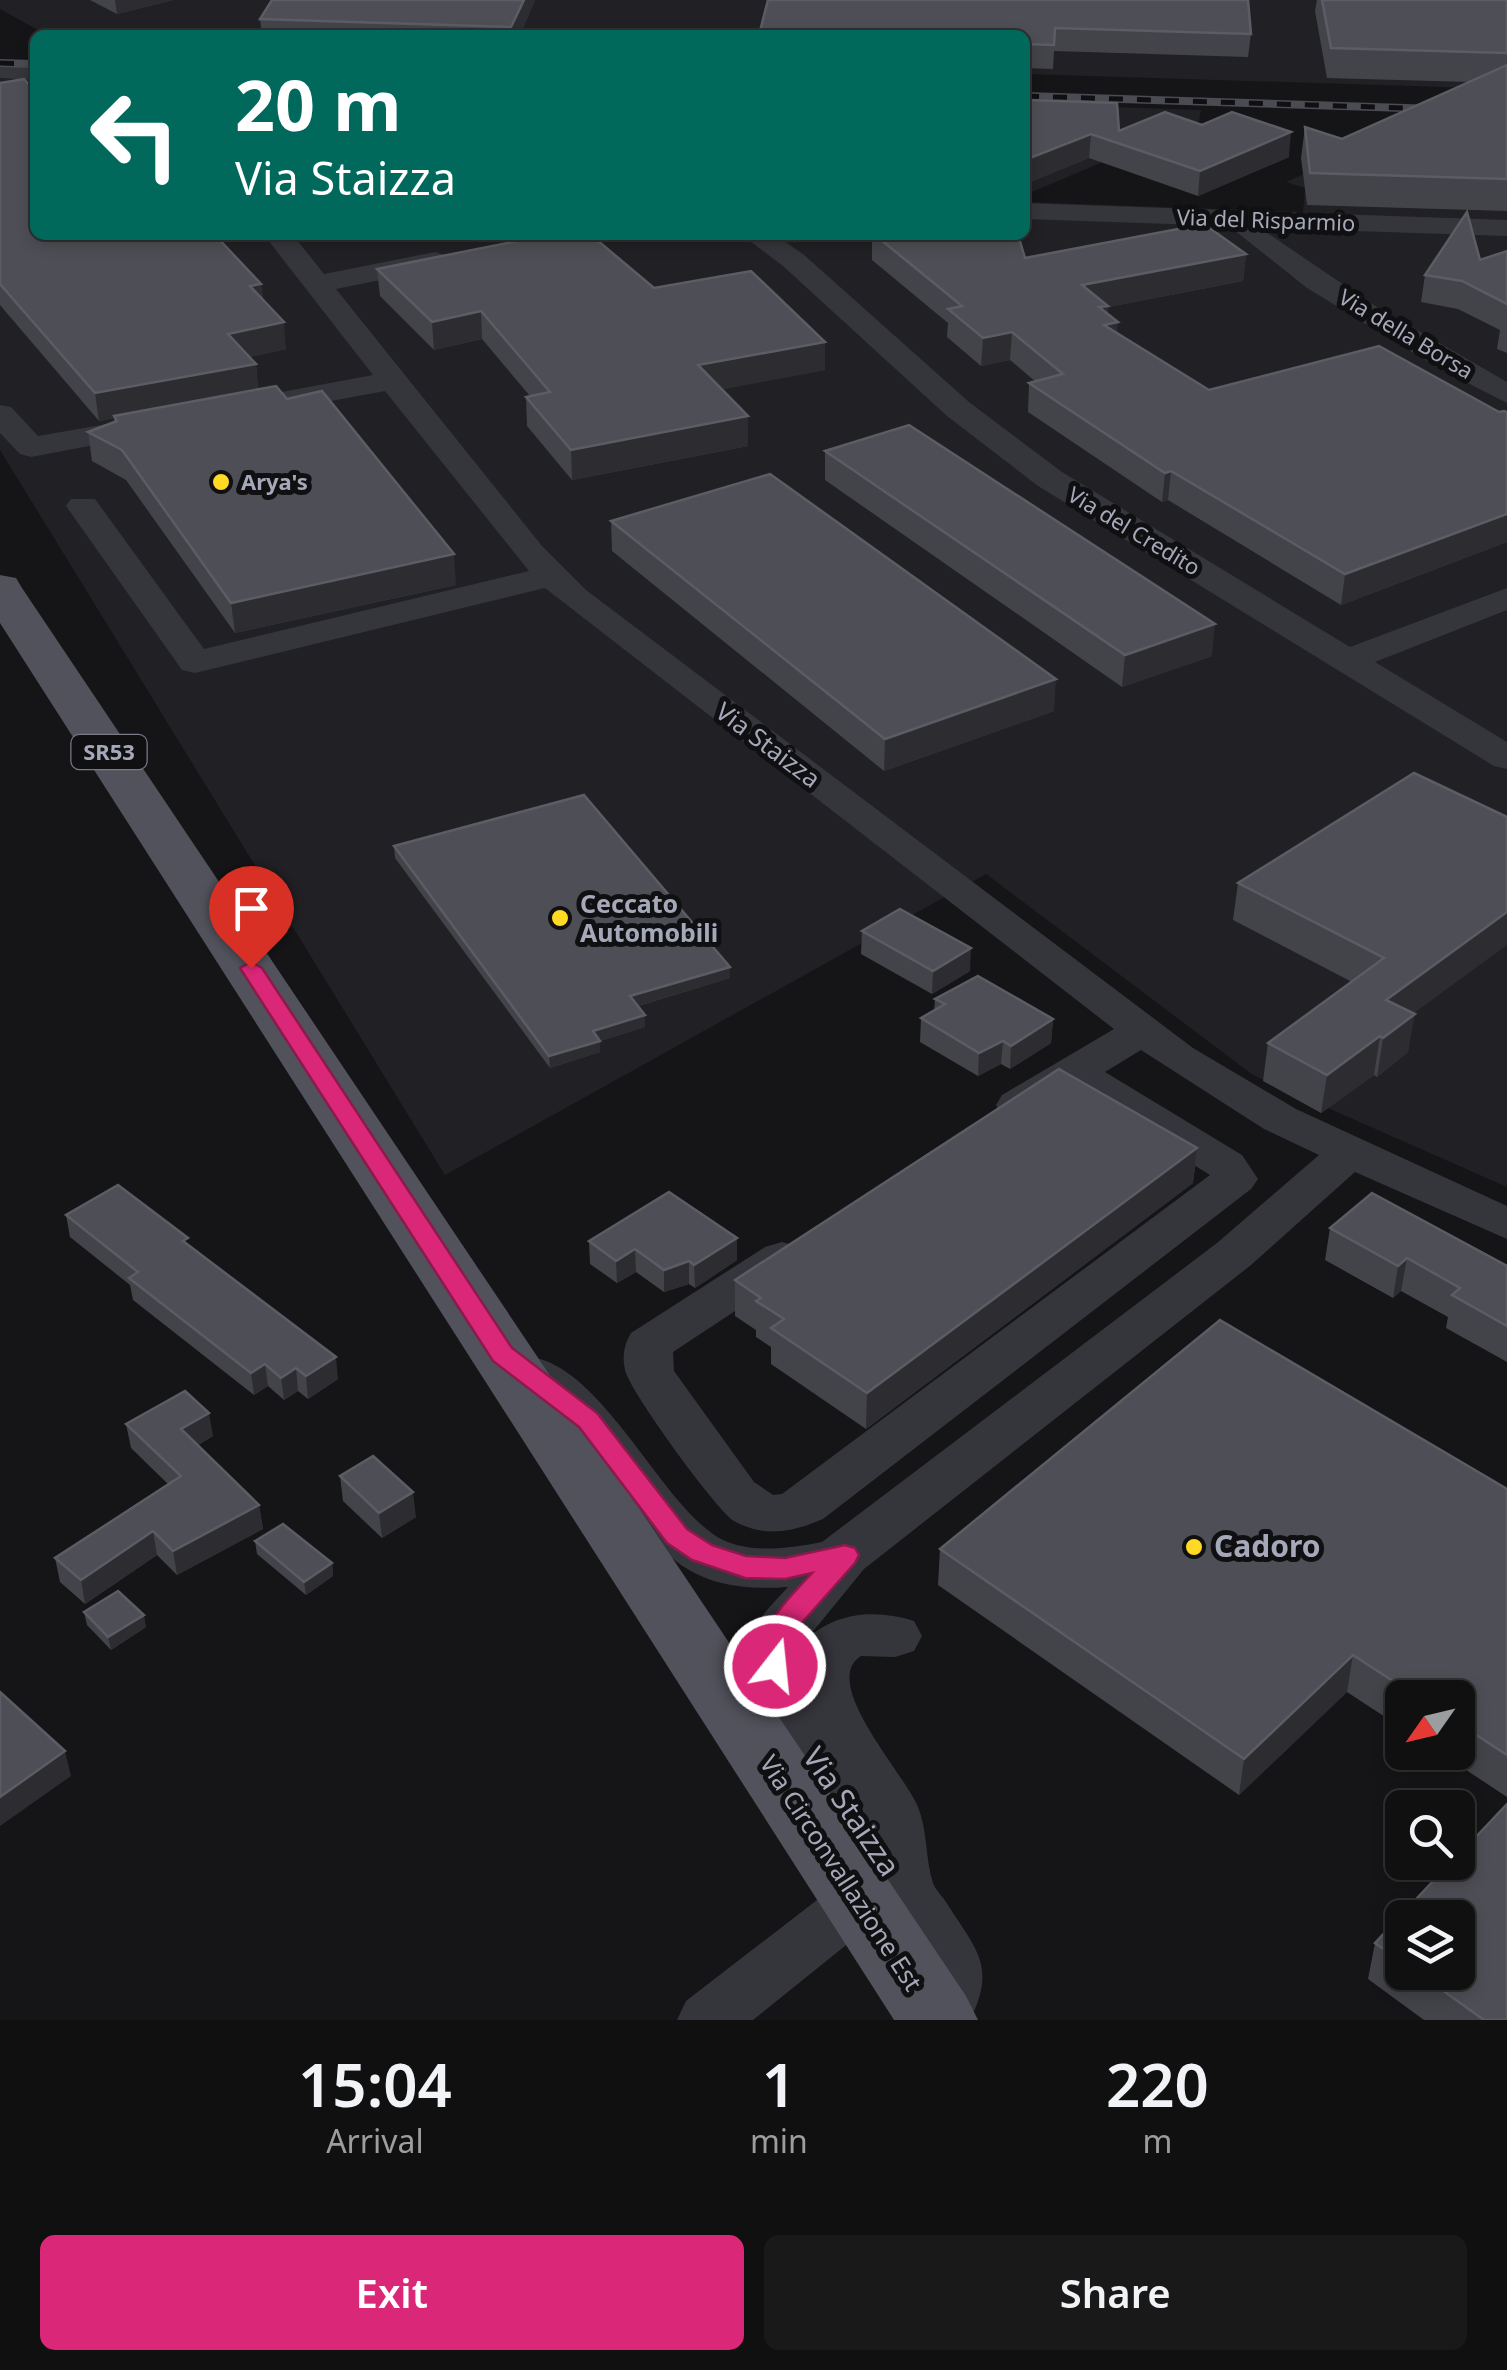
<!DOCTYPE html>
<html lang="en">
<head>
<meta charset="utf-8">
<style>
	body { margin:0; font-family:"Noto Sans",sans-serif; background:#19191a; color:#f1f3f6; height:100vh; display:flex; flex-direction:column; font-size:38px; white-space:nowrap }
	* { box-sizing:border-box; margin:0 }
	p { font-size:32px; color:#9c9d9f }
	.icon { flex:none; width:55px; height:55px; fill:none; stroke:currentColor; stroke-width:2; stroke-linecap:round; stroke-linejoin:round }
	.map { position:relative; height:2020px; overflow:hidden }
	.side { display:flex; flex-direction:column; background:#101011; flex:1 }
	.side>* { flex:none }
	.hud { position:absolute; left:30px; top:30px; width:1000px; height:210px; border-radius:15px; box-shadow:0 5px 15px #0003,0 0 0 2px #303031; background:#00695c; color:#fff; overflow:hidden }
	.needle { width:65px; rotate:236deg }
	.tools { position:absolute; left:1385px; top:1680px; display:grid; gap:20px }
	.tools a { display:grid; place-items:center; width:90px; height:90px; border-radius:15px; background:#101011; box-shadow:0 5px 15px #0003,0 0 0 2px #303031; font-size:50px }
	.pin { position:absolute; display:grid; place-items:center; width:85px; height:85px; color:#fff; margin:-102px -42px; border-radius:50% 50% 50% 0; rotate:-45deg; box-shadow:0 0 10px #0007 }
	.pin .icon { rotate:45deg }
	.me { position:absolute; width:110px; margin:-55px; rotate:16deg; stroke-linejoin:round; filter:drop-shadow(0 0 8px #0008) }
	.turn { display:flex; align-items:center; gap:35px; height:210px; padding:0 40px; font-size:45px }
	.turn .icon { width:130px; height:130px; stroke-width:2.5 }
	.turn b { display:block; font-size:70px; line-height:85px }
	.eta { display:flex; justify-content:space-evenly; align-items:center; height:170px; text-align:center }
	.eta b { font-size:60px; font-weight:600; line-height:70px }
	.button { display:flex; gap:20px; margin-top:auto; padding:20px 40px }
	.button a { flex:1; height:115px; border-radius:15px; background:#db2777; color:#fff; font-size:40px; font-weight:600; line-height:115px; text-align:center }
	.button a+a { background:#19191a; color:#f1f3f6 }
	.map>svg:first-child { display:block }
	.built { fill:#212024 }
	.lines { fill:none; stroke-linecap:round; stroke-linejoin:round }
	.minor { fill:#35353c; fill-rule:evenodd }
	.major { fill:#51525b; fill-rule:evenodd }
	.rail-casing { stroke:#4a4b53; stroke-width:8 }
	.rail { stroke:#101012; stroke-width:5; stroke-dasharray:14; stroke-linecap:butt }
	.wall { fill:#43444a; fill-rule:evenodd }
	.shaded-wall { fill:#2c2c31 }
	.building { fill:#4e4e56; stroke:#5c5c65; stroke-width:2.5 }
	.route { fill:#db2777; stroke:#8e194d; stroke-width:2.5 }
	.poi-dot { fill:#ffd924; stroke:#101012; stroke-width:4 }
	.labels { text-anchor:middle; stroke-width:10; stroke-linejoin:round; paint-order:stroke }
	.far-street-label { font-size:22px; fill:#a5a8b8; stroke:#101012 }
	.far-poi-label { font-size:22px; font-weight:bold; fill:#a5a8b8; stroke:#101012; text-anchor:start }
	.shield { fill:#101012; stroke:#787a86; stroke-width:2.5 }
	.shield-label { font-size:22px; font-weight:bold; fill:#a5a8b8 }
	.street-label { font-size:25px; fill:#a5a8b8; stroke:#101012 }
	.poi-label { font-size:25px; font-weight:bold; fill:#a5a8b8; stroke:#101012; text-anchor:start }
	.near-poi-label { font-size:30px; font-weight:bold; fill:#a5a8b8; stroke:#101012; text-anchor:start }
	.near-street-label { font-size:30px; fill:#a5a8b8; stroke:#101012 }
</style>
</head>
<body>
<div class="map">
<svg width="1507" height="2020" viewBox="0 0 1507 2020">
	<rect width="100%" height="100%" fill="#151517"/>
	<!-- built -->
	<g class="built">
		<polygon points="0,0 1507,0 1507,89 1025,74 1025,35 47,35 0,9"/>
		<polygon points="0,76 35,76 35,235 1025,235 1025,202 1303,212 1305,188 1286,182 1437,114 1507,117 1507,1187 1253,1075 986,874 445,1175 0,450"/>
		<polygon points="1025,104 1201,110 1199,121 1025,195"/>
	</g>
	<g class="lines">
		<!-- minor -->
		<g class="minor">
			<polygon points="0,64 35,64 35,80 0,78"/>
			<polygon points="1025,203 1507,220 1507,236 1260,228 1372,304 1507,382 1507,403 1438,368 1307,288 1229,226 1025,219"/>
			<path d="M264,235H293L324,274L435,252L445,255L449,261L445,267L336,289L542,546L586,590L1193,1048L1296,1109L1507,1206V1239L1355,1172L1251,1265L864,1569L806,1640C835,1612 876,1609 914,1621L922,1636L914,1651L895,1657L861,1656C819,1682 904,1773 918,1807C928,1832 925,1859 933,1883C935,1889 942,1896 946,1902C976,1950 997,1965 970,2020H908C935,1964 917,1957 885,1909L881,1917L753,2020H677L686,2001L839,1883L863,1876C822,1815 733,1714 752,1637C756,1618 776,1601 788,1587C666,1596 652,1532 589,1454C567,1426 537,1404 508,1383L500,1371L508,1359C591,1335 658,1508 723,1540C753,1554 791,1548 822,1542L1217,1243L1319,1155L1264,1129L1141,1050L1105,1072L1242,1155L1258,1179L1251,1189L823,1519C793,1532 764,1538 734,1521C716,1510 629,1390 625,1370C622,1356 624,1345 631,1333L765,1247L782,1242L799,1247L806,1258L799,1269L673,1352L674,1371L754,1482L773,1495L782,1494L1210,1175L1074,1091C1050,1105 1031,1122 1002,1115L996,1105L1002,1095L1114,1029L545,588L195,673L182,670L66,506L71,499H95L204,649L529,571L385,391L266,413L255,411L250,404L255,397L373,375Z"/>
			<polygon points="742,235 775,235 803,254 969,402 1062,472 1350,647 1507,588 1507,610 1375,662 1507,742 1507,769 1494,766 1038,486 947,416 783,266"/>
			<polygon points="0,405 11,407 38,436 147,417 163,426 147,435 31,457 20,454 0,433"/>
		</g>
		<!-- major -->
		<polygon class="major" points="0,575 16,578 22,588 966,1996 978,2020 894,2020 0,623"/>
		<!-- rail casing -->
		<g class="rail-casing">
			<g id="rail">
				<polyline points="0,63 35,64"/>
				<polyline points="1025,96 1437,109"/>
			</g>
		</g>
		<!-- rail -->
		<use href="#rail" class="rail"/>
	</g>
	<!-- wall -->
	<g class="wall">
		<polygon points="90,0 173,0 117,14"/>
		<polygon points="535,0 520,35 262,35 260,19"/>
		<polygon points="768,0 1251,34 1248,57 1054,51 1053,69 1025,68 1025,35"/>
		<polygon points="1317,0 1507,0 1507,211 1307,205 1301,158 1305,127 1342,139 1470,82 1327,78 1315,11"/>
		<polygon points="0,83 35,92 261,284 263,300 286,349 249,357 256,364 258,389 456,585 235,633 126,480 92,461 88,432 114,422 114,418 99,421 0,305"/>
		<polygon points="1025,100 1119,131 1289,157 1198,196 1089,158 1025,184"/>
		<polygon points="872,235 980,235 988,241 1025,258 1246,254 1243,281 1108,307 1108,314 1117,333 1209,390 1507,412 1507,542 1341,605 1168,500 1162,502 1028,412 1029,383 1036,382 1010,360 981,366 947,337 948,323 872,260"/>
		<polygon points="1507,251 1507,353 1497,349 1500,330 1458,309 1421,302 1425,275"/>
		<polygon points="377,269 654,288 825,370 722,389 748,446 572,480 527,426 526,397 530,396 482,339 434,350 380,296"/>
		<polygon points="825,451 1212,656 1122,687 825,480"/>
		<polygon points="611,521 1054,711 884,771 612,551"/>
		<polygon points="1414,773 1413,1013 1408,1052 1377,1077 1374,1075 1321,1113 1263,1081 1268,1043 1352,982 1233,920 1238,883"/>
		<polygon points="394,846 730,967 730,978 638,1006 645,1015 645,1027 600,1041 600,1052 550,1068 395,858"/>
		<polygon points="862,931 970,971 932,994 861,954"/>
		<polygon points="935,999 1053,1019 1051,1043 1010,1069 1001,1064 978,1076 920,1042 921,1018 934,1011"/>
		<polygon points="1197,1148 1193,1183 866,1429 771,1364 771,1347 756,1337 756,1330 735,1316 735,1280"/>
		<polygon points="66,1215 189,1246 338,1379 308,1399 298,1391 284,1400 268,1386 254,1395 133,1300 130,1285 70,1237"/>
		<polygon points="1330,1228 1507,1266 1507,1362 1446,1328 1448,1317 1401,1291 1393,1298 1325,1260"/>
		<polygon points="589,1241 737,1260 695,1288 689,1284 664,1292 636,1272 617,1283 590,1264"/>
		<polygon points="126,1424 213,1436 198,1445 259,1505 263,1529 177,1575 157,1555 85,1604 60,1582 55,1558 168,1484 131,1448"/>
		<polygon points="340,1476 416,1517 382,1538 343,1501"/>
		<polygon points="1507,1489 1507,1797 1439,1752 1458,1752 1458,1698 1402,1698 1402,1728 1347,1692 1239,1795 938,1585 940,1549"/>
		<polygon points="255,1541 332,1563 333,1576 306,1595 257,1554"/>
		<polygon points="84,1612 146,1627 111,1650 87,1625"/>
		<path d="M1507,1804V2020H1424L1368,1979L1375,1943L1451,1862H1458V1856ZM1402,1918H1458V1972H1402Z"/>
	</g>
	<!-- shaded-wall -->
	<g class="shaded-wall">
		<polygon points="115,0 173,0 117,14"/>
		<polygon points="524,0 535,0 520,35 512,35 511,27"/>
		<polygon points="1291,132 1289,157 1198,196 1200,171"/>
		<polygon points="1091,134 1089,158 1025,184 1025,160"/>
		<polygon points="1246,254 1243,281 1108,307 1107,325 1118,322 1116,350 1082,285"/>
		<polygon points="261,284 264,311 250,286"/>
		<polygon points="481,311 482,339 434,350 432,322"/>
		<polygon points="284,322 286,349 231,361 228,334"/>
		<polygon points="1012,332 1010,360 981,366 983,338"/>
		<polygon points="825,342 825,370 699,394 698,365"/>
		<polygon points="256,364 258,392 99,421 95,393"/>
		<polygon points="748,416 748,446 572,480 571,450"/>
		<polygon points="1171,471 1168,500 1162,502 1165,473"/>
		<polygon points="1507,514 1507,542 1341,605 1345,574"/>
		<polygon points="454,554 456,585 235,633 231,603"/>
		<polygon points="1215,624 1212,656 1122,687 1125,655"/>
		<polygon points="1056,679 1054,711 884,771 885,739"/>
		<polygon points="1507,912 1507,945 1380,1038 1386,1000"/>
		<polygon points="971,948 970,971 932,994 933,971"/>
		<polygon points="730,967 730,978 630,1008 630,996"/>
		<polygon points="1415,1014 1408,1052 1377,1077 1383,1038"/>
		<polygon points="645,1015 645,1027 600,1041 600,1052 550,1068 549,1056 593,1031"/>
		<polygon points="1053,1019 1051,1043 1010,1069 1011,1046"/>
		<polygon points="1380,1036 1374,1075 1321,1113 1327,1075"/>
		<polygon points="1003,1041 1001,1064 978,1076 979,1053"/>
		<polygon points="1197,1148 1193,1183 866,1429 867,1393"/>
		<polygon points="737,1238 737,1260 695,1288 694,1265"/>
		<polygon points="635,1249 636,1272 617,1283 616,1261"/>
		<polygon points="1407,1258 1401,1291 1393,1298 1398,1266"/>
		<polygon points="689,1261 689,1284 664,1292 664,1270"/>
		<polygon points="336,1357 338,1379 308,1399 306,1376"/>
		<polygon points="265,1364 268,1386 254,1395 251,1373"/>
		<polygon points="296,1368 298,1391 284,1400 281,1378"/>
		<polygon points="209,1413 213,1436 185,1453 181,1429"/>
		<polygon points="413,1492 416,1517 382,1538 379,1513"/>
		<polygon points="259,1505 263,1529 177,1575 173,1551"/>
		<polygon points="153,1531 157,1555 85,1604 81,1580"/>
		<polygon points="332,1563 333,1576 306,1595 304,1582"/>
		<polygon points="144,1615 146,1627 111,1650 108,1637"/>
		<polygon points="1353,1655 1347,1692 1239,1795 1244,1759"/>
		<polygon points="65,1751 71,1776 0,1826 0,1797"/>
	</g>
	<!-- building -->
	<g class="building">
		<polygon points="272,0 524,0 511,27 260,19"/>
		<polygon points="768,0 1248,0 1251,34 1055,28 1054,45 1025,44 1025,35 759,35"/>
		<polygon points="1322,0 1507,0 1507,53 1331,48"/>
		<polygon points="1507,65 1507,179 1310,173 1305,127 1342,139"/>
		<polygon points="24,79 35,92 35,235 215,235 261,284 250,286 284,322 228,334 256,364 95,393 0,284 0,83"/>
		<polygon points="1025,100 1117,103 1119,131 1165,112 1202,125 1232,112 1291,132 1200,171 1091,134 1025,160"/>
		<polygon points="1467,212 1480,260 1507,251 1507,304 1462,281 1425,275"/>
		<polygon points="1204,224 1246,254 1082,285 1108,306 1099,307 1118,322 1104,325 1209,390 1379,346 1499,412 1504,411 1507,412 1507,514 1345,574 1171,471 1165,473 1029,383 1063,374 1012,332 983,338 948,309 962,306 875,235 980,235 988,241 1018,235 1025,258"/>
		<polygon points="547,235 591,235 654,288 751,271 825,342 698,365 748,416 571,450 526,397 550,392 481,311 432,322 377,269"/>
		<polygon points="276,386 287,399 322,391 454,554 231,603 122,450 88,432 117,421 114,416"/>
		<polygon points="909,425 1215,624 1125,655 825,451"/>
		<polygon points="770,474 1056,679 885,739 611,521"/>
		<polygon points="1414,773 1507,817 1507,912 1386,1000 1415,1014 1383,1038 1380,1036 1327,1075 1268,1043 1384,958 1238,883"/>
		<polygon points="584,795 730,967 630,996 645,1015 593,1031 600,1041 549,1056 394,846"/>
		<polygon points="900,909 971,948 933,971 862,931"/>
		<polygon points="978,976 1053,1019 1011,1046 1003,1041 979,1053 921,1018 945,1004 935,999"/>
		<polygon points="1059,1069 1197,1148 867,1393 771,1328 784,1319 756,1301 761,1298 735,1280"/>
		<polygon points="118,1185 188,1238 183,1241 336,1357 306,1376 296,1368 281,1378 265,1364 251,1373 129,1278 138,1272 66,1215"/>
		<polygon points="669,1192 737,1238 694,1265 689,1261 664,1270 635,1249 616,1261 589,1241"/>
		<polygon points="1372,1193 1507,1266 1507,1326 1452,1295 1460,1288 1407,1258 1398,1266 1330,1228"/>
		<polygon points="1220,1320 1507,1489 1507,1755 1458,1723 1458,1698 1419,1698 1353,1655 1244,1759 940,1549"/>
		<polygon points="185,1391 209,1413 181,1429 259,1505 173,1551 153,1531 81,1580 55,1558 181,1476 126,1424"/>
		<polygon points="373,1456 413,1492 379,1513 340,1476"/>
		<polygon points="283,1524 332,1563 304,1582 255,1541"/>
		<polygon points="118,1591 144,1615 108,1637 84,1612"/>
		<polygon points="0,1692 65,1751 0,1797"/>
		<polygon points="1507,1804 1507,2020 1484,2020 1417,1972 1458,1972 1458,1918 1402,1918 1402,1962 1375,1943 1451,1862 1458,1862 1458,1856"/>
	</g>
	<!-- route -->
	<path class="route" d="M251,962L262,968L512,1348L597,1413L687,1529L712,1545L746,1556L785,1558L845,1545L855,1548L859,1555L855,1563L799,1626L785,1675H764C745,1638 790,1597 812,1573L785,1579L745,1578L692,1560L667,1543L579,1427L493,1361L240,968Z"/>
	<!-- markers -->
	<g class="poi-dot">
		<circle cx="221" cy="482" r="10"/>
		<circle cx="560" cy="918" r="10"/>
		<circle cx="1194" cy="1547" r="10"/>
	</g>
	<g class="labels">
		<!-- far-street labels -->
		<g class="far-street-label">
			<text transform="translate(1266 220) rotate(2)" y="8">Via del Risparmio</text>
			<text transform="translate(1406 334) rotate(31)" y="8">Via della Borsa</text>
			<text transform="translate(1134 531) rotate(31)" y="8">Via del Credito</text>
		</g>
		<!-- far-poi labels -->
		<g class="far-poi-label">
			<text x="241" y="490">Arya's</text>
		</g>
		<!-- shield labels -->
		<rect class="shield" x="71.5" y="735" width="75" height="34" rx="8"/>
		<g class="shield-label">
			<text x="109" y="760">SR53</text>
		</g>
		<!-- street labels -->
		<g class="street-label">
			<text transform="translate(768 745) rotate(37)" y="9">Via Staizza</text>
			<text transform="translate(841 1873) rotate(57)" y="9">Via Circonvallazione Est</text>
		</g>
		<!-- poi labels -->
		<g class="poi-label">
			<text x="580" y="913">Ceccato<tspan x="580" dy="29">Automobili</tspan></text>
		</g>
		<!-- near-poi labels -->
		<g class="near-poi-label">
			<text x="1214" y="1557">Cadoro</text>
		</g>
		<!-- near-street labels -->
		<g class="near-street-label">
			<text transform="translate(851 1812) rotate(56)" y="10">Via Staizza</text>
		</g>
	</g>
</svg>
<div class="tools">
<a><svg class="needle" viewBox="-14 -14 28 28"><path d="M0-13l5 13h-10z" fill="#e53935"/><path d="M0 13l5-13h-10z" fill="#9c9d9f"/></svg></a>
<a><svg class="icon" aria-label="search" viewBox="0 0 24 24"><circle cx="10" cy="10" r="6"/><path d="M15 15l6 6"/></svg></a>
<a><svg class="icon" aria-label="layers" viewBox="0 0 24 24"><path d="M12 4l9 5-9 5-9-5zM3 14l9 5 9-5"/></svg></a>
</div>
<div class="pin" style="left:251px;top:968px;background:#d93025"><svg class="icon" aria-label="arrive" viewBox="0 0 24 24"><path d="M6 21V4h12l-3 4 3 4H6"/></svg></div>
<svg class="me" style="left:775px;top:1666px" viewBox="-20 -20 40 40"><circle r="17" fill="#db2777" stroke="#fff" stroke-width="3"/><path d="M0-11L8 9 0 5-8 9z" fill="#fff"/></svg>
<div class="hud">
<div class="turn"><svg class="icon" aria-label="left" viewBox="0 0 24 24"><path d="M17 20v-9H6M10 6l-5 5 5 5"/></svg><div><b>20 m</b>Via Staizza</div></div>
</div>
</div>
<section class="side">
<div class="eta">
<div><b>15:04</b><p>Arrival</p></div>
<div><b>1</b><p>min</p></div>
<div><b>220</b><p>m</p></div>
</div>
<div class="button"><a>Exit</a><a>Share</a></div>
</section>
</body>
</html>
